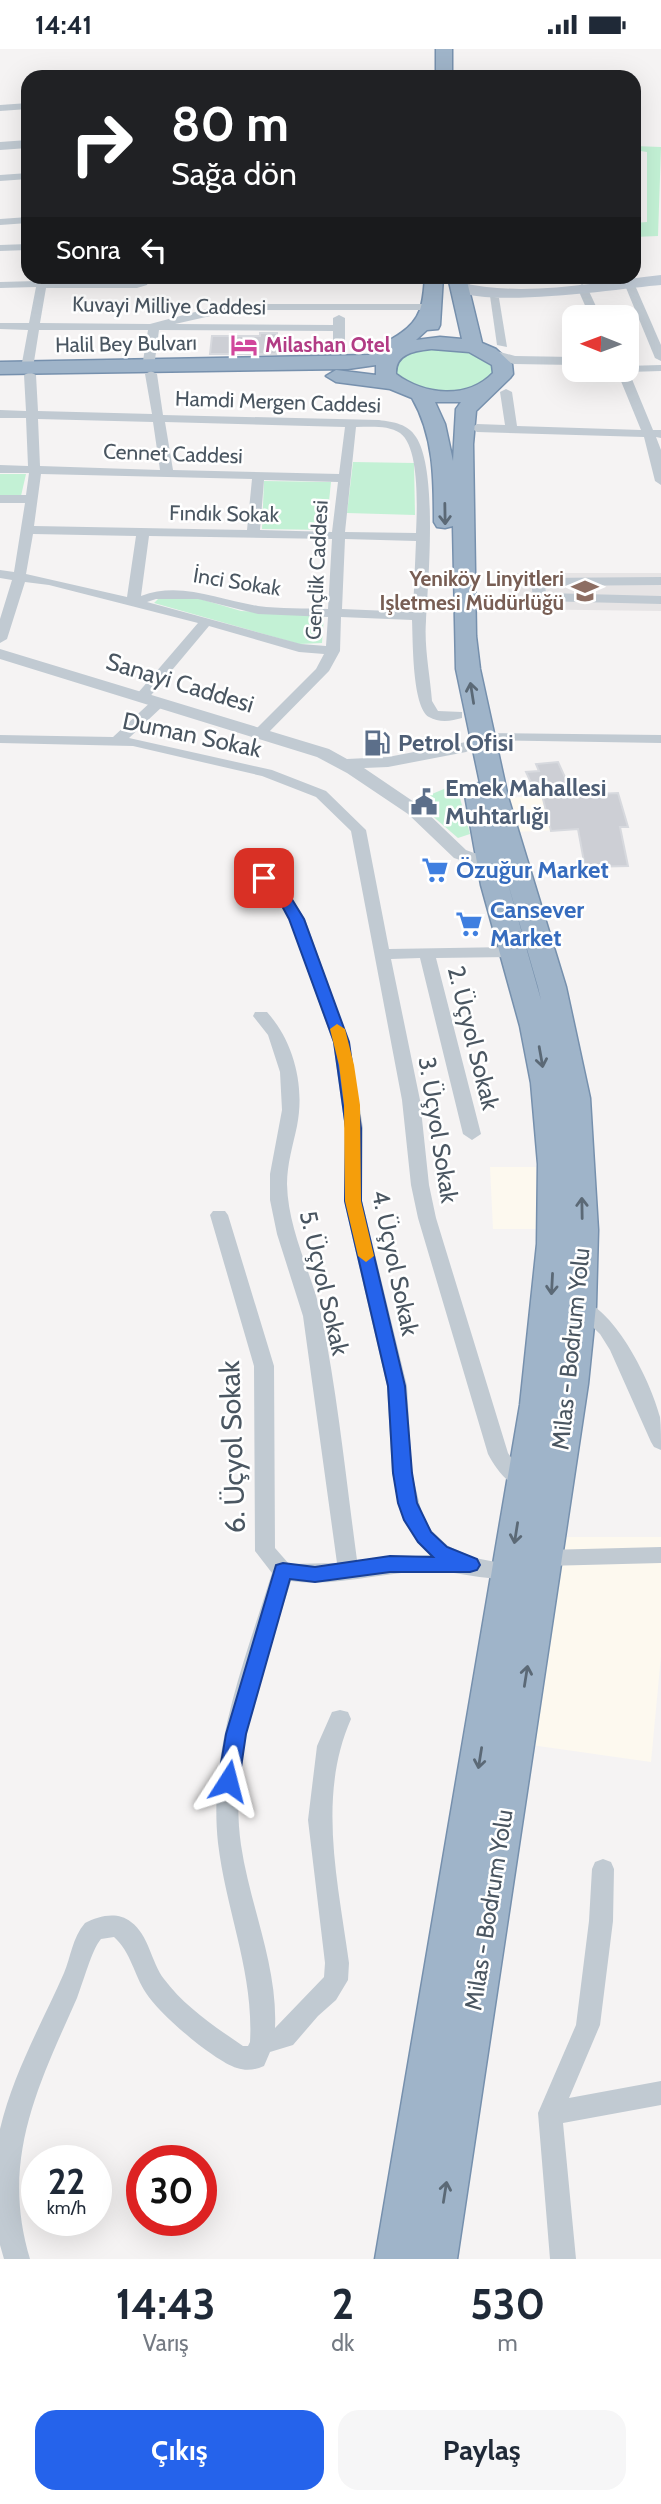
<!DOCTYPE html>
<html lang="tr">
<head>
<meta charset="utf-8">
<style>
	body { margin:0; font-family:Cabin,sans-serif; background:#f6f6f7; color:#1f2937; height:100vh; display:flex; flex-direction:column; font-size:26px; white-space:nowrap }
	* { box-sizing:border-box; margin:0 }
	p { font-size:23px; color:#747a83 }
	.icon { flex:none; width:38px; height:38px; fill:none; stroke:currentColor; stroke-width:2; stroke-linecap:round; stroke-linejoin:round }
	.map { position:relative; height:2210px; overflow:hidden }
	.sheet { display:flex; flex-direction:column; background:#fff; flex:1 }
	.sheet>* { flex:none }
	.guide { position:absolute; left:21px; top:21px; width:620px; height:214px; border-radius:21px; box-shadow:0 7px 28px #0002; background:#202124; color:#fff; overflow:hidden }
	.needle { width:46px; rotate:271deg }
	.buttons { position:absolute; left:562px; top:256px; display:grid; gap:14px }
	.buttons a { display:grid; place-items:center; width:77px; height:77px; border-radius:14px; background:#fff; box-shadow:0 7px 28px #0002; font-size:35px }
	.speed { position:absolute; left:21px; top:2096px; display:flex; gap:14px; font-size:35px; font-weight:700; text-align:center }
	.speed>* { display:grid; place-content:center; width:91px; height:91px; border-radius:50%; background:#fff; box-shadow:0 7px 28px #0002; line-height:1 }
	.speed small { font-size:18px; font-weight:400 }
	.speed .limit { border:10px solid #d22; background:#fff; color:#111 }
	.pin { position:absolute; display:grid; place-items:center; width:60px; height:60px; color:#fff; margin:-30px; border-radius:14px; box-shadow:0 4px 10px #0006 }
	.me { position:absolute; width:77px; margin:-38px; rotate:9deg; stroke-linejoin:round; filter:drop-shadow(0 0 5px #0008) }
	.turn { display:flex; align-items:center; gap:24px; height:147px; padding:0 35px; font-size:32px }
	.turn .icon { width:91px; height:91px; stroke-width:2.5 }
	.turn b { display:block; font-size:49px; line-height:60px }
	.then { display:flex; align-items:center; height:66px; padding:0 35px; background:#0003; gap:14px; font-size:26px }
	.eta { display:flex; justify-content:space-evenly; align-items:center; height:119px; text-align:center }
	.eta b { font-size:42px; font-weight:800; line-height:49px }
	.action { display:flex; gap:14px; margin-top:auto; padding:14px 35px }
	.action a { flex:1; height:80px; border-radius:21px; background:#2563eb; color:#fff; font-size:28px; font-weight:800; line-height:80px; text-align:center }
	.action a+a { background:#f6f6f7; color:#1f2937 }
	.status { display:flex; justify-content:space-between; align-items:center; height:49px; padding:0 35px; background:#fff; direction:ltr }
	.status svg { height:19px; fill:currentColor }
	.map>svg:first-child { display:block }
	.commercial { fill:#fdf9ef }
	.education { fill:#e6e4e5 }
	.green { fill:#c3f1d5 }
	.building { fill:#cdcfd5; stroke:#d7d9de; stroke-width:2 }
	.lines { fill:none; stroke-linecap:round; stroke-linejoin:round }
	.trunk-casing { stroke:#7690ad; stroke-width:3 }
	.minor { fill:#c1cad2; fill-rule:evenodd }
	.tertiary { fill:#c1cad2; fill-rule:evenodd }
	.secondary { fill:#c1cbd6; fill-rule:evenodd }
	.trunk { fill:#9fb4c9; fill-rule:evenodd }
	.oneway { stroke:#5b6976 }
	.route { fill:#2563eb; stroke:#184099; stroke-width:2 }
	.slow { fill:#f59e0b }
	.labels { text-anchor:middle; stroke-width:5; stroke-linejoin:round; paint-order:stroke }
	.far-street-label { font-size:21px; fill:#4a5661; stroke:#fff }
	.far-hotel-label { font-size:21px; font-weight:bold; fill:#b23c85; stroke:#fff; text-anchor:start }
	.far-education-label { font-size:21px; font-weight:bold; fill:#785e54; stroke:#fff; text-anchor:end }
	.street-label { font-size:24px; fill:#4a5661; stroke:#fff }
	.service-label { font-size:24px; font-weight:bold; fill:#4e5e75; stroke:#fff; text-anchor:start }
	.shop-label { font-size:24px; font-weight:bold; fill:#366cbe; stroke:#fff; text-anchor:start }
	.near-street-label { font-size:28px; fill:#4a5661; stroke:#fff }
</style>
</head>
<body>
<div class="status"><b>14:41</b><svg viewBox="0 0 49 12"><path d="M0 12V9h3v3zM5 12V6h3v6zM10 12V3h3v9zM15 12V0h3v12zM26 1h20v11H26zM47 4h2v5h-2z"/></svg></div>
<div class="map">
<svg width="661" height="2210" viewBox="0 0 661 2210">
	<rect width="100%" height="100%" fill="#f5f3f3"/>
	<!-- commercial -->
	<g class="commercial">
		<polygon points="618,744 628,778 513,783 505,749"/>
		<polygon points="490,1118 536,1118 540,1180 493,1180"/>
		<polygon points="561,1488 661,1488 661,1607 651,1713 531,1696"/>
	</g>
	<!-- education -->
	<polygon class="education" points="507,524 661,524 661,562 510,560"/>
	<!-- green -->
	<g class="green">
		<polygon points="634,97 661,98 658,187 634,188 634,174 647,173 647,103 634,101"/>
		<path d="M419,300C433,300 453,297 467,301C483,305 508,323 484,335C466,343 444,346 425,342C414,340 402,330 392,325L396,310Z"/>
		<polygon points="353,413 414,414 415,466 347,464"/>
		<polygon points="0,425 26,425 21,447 0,447"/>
		<polygon points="264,432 331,433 326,481 262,480"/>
		<polygon points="159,549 197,549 241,562 324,566 322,594 299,595 154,554"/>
		<polygon points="456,735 470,785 458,789 415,752"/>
	</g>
	<!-- building -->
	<g class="building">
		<polygon points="260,284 277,284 276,305 210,305 212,287 260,287"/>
		<polygon points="558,713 573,746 618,744 628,778 620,778 628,817 585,818 578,780 551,782 541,742 535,742 526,723 539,722 536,715"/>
	</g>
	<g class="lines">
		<!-- trunk casing -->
		<g class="trunk-casing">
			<g id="trunk">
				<rect x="436" y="0" width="16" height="28"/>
				<path d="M425,228H443L440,276L438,280L427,281L416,291L440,288L462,290L448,228H466L482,294L496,300L512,315L513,325L510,329L476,362L473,395L476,587L480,620L508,748L566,938L590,1049L598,1181L596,1257L588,1335L457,2210H375L520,1356L537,1195L538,1115L531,1034L520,977L481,836L464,741L467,736L480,734L456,620L453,477L445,479L437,478L434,473C434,430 434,387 412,349L390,340L336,333L326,327L336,321L376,326V316L348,320L0,325V313L368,306L385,301L382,297C387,291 395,289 401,284C423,269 423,252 425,228ZM432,300L469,303L492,316L493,324C467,351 424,346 396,325C395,304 415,302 432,300ZM435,353H461L456,360L453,412L445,375ZM505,824L538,938L541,951Z"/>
			</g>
		</g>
		<!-- minor -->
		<g class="minor">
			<polygon points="28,54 28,60 0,62 0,56"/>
			<polygon points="28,124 28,130 0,132 0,126"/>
			<polygon points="28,168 28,174 0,176 0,170"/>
			<polygon points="28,195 28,201 0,202 0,196"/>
			<polygon points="38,228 48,228 48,233 136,233 140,228 150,228 147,236 137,239 46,239 40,274 150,275 210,259 237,255 433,255 438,258 433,261 237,261 175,275 333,276 333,269 339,266 345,269 345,301 339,304 333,301 333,282 159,281 154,318 148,321 142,318 148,281 39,281 33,319 27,322 21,319 28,281 0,280 0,274 29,274 36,238 0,239 0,233 37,232"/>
			<polygon points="629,231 634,234 661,296 661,312 655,309 624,234"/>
			<polygon points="582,235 587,238 601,268 590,268 577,238"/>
			<polygon points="490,247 499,249 507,298 497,296"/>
			<polygon points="661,316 661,322 629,323 653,381 661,381 661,389 656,388 661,401 661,436 655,432 644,388 477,383 471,379 477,375 505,376 500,343 506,340 512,343 517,377 641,381 616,320 626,320 626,317"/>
			<path d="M151,322L157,325L163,366L379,371C394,373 408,375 416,388C438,421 428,532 426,572C424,598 430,626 432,652L438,662L462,663V669C452,672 439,674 429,668C412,658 413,591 412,571L341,568L340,602L329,622L265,687L260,688L253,684L255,681L316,620L324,605L299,603L209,577L147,651L142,652L135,648L137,645L198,574L49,536L25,533L7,590L0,594V570L12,531L0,529V521L14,523L25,454H0V446H26L29,424H0V416L28,417L26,369H0V361L26,362L24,326L30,323L36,326L38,362L152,365L145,325ZM38,370L153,373L160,421L40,417ZM165,373L345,378L339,425L173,421ZM356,378C370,378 388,376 400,384C420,398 417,461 416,484L345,483ZM41,425L252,430L247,481L34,477ZM264,431L338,433L332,483L260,481ZM33,485L136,487L127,548L26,525ZM149,487L332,490L328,560C305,559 280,560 258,557C218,551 181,532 141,547ZM345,490L416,492L413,563L342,560ZM156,550H198L258,565L328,568L326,597L301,595L147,553Z"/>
			<polygon points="661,528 661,536 545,537 546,544 661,547 661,555 540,552 533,548 531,533 538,529"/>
			<path d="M159,649L166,653L164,656L129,689L272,721L326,742L366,781L389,900L514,898L522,903L514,908L436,909L481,1085L472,1091L463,1085L420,909L391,910L420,1051L429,1136L436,1169L508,1404C515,1416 529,1420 535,1432L532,1438C512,1444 496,1420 488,1405L418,1169L411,1136L402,1051L351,782L316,748L262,727L133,697L0,694V686L113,688L154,650Z"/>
			<polygon points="480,684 661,686 661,694 475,691 475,685"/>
			<path d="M263,824L285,839L305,870L349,993L363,1079L362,1152L407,1337L412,1424L423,1469L432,1482L448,1497L475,1509L517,1517L520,1523L517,1529C502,1534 456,1523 437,1522C389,1521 335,1539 291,1532C265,1616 228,1706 241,1796C250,1857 278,1917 275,1979L324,1928L325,1914L308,1771L317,1697L332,1663L340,1661L348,1663L351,1670C317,1747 338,1833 349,1914L348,1931L336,1951L318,1967L293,1996L270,2003L264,2017C255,2021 246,2022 237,2019C214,2012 159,1965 146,1944C134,1926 131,1903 114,1888L101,1890C92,1900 83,1934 77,1949C38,2037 0,2111 30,2210H4L0,2196V2080C13,2025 41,1976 64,1924C71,1908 72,1889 85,1874C99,1867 117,1862 131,1873C149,1886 151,1913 164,1930C184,1957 215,1978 243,1997H248L250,1993C254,1924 226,1862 218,1794C208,1701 245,1611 272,1524L255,1502L254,1317L210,1166L213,1162H225L228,1166L274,1317L275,1499L289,1515L337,1514L303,1267L277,1185L270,1151V1125L282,1061L280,1023L268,986L253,967L255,963H267C294,993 305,1037 297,1077C293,1096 287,1115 287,1135C288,1182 312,1224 322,1269C338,1349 346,1430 357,1511L430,1506L418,1494L404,1471L392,1424L387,1337L344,1152L345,1079L333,993L289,870L274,845L255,829Z"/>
			<path d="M580,1250C616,1261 651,1333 660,1368C661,1378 661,1390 661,1401L654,1398L651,1393L610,1301L600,1285L571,1257L573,1252Z"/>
			<polygon points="661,1498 661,1514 545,1517 538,1515 535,1509 538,1503 545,1501"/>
			<polygon points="603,1810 611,1813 614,1820 613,1872 600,1976 569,2049 661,2032 661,2056 563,2074 576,2210 550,2210 538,2064 576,1976 589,1872 592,1820 595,1813"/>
		</g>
		<!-- tertiary -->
		<g class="tertiary">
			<polygon points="28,91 28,99 0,101 0,93"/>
			<polygon points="489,300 515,307 574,308 574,316 514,315 484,307 484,301"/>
			<polygon points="0,600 329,700 347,710 388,708 466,693 472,694 475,698 466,703 388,718 364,719 420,757 466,801 474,804 494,805 497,809 494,813 472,815 454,809 408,765 347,724 317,708 0,610"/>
		</g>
		<!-- secondary -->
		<path class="secondary" d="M661,226V236C623,239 476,262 451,238L459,233C523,249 596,233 661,226Z"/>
		<!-- trunk -->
		<use href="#trunk" class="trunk"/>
	</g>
	<!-- one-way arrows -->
	<defs><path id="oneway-shaft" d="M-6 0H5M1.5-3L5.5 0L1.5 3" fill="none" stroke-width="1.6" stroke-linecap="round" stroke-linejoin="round" transform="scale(1.75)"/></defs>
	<g class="oneway">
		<use href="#oneway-shaft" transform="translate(445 465) rotate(89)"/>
		<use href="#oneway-shaft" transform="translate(472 644) rotate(-99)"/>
		<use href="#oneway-shaft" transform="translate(541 1008) rotate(80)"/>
		<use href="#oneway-shaft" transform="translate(582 1159) rotate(-91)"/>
		<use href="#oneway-shaft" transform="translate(552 1235) rotate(93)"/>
		<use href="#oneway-shaft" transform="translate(516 1484) rotate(99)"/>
		<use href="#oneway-shaft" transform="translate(526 1627) rotate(-81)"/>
		<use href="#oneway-shaft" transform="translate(480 1709) rotate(99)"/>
		<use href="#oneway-shaft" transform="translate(445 2143) rotate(-81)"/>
	</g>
	<!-- route -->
	<polygon class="route" points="264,825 285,839 304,870 349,993 361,1079 361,1152 405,1337 412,1424 417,1454 431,1483 447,1498 477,1510 480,1516 477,1521 470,1523 390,1523 315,1533 290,1530 246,1685 239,1732 236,1738 228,1741 221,1738 218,1732 226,1685 276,1516 283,1514 315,1518 390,1507 433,1508 418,1493 404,1471 398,1454 393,1424 388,1337 345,1152 346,1079 334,993 289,870 275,844 257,829"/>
	<!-- slow -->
	<polygon class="slow" points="337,975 345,980 354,1016 360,1056 361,1152 374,1207 366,1213 358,1207 345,1152 344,1056 339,1016 330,980"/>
	<!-- icons -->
	<defs>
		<g id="hotel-bare" transform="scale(2.1)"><path d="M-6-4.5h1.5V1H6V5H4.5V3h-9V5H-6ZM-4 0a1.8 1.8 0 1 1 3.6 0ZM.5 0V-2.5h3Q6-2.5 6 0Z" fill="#d1479c" stroke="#fff" stroke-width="2.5" paint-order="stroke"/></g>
		<g id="school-bare" transform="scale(2.1)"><path d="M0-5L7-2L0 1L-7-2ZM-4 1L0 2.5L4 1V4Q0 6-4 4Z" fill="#8d6e63" stroke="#fff" stroke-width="2.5" paint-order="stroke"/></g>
		<g id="fuel-bare" transform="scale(2.1)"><path d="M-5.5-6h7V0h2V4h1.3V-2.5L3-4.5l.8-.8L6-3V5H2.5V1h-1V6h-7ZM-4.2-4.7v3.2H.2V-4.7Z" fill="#5c6f8a" stroke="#fff" stroke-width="2.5" paint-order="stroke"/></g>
		<g id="civic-bare" transform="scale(2.1)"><path d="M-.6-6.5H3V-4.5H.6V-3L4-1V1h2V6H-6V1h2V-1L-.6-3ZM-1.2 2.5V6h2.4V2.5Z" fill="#5c6f8a" stroke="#fff" stroke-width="2.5" paint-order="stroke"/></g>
		<g id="supermarket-bare" transform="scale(2.1)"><path d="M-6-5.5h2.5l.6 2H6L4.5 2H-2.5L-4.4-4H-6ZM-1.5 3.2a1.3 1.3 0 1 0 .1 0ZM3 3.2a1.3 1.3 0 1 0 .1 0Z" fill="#3f7fe0" stroke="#fff" stroke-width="2.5" paint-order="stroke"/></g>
	</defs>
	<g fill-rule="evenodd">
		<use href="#hotel-bare" x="244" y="296"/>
		<use href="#school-bare" x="585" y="542"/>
		<use href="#fuel-bare" x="377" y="694"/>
		<use href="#civic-bare" x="424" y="753"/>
		<use href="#supermarket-bare" x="435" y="821"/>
		<use href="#supermarket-bare" x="469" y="875"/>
	</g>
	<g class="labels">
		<!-- far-street labels -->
		<g class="far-street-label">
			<text transform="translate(169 257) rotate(1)" y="7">Kuvayi Milliye Caddesi</text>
			<text transform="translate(126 295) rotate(-1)" y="7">Halil Bey Bulvarı</text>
			<text transform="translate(278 353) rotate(2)" y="7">Hamdi Mergen Caddesi</text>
			<text transform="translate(173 405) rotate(2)" y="7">Cennet Caddesi</text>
			<text transform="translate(224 465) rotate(1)" y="7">Fındık Sokak</text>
			<text transform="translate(317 521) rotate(-87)" y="7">Gençlik Caddesi</text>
			<text transform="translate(237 533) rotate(9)" y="7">İnci Sokak</text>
		</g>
		<!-- far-hotel labels -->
		<g class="far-hotel-label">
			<text x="265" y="303">Milashan Otel</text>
		</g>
		<!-- far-education labels -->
		<g class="far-education-label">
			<text x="564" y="537">Yeniköy Linyitleri<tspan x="564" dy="24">Işletmesi Müdürlüğü</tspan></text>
		</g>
		<!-- street labels -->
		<g class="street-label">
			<text transform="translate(180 634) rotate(17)" y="8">Sanayi Caddesi</text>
			<text transform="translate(192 686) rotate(12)" y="8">Duman Sokak</text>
			<text transform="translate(473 989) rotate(76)" y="8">2. Üçyol Sokak</text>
			<text transform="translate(438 1081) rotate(81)" y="8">3. Üçyol Sokak</text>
			<text transform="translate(395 1214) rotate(78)" y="8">4. Üçyol Sokak</text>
			<text transform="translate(324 1234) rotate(77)" y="8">5. Üçyol Sokak</text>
			<text transform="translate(571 1300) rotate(-84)" y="8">Milas - Bodrum Yolu</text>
			<text transform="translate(489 1861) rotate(-81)" y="8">Milas - Bodrum Yolu</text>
		</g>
		<!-- service labels -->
		<g class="service-label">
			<text x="398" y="702">Petrol Ofisi</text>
			<text x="445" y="747">Emek Mahallesi<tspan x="445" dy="28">Muhtarlığı</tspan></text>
		</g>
		<!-- shop labels -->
		<g class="shop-label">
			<text x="456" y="829">Özuğur Market</text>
			<text x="490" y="869">Cansever<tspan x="490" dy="28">Market</tspan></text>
		</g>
		<!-- near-street labels -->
		<g class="near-street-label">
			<text transform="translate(232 1398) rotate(-92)" y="10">6. Üçyol Sokak</text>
		</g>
	</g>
</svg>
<div class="buttons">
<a><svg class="needle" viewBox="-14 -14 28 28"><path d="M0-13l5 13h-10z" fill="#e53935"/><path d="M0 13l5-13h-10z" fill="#747a83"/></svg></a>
</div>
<div class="speed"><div>22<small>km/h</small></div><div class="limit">30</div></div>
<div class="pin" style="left:264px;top:829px;background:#d93025"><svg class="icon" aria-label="arrive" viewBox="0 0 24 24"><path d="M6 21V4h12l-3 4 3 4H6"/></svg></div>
<svg class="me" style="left:228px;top:1732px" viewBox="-20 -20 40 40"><path d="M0-17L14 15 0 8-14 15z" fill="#2563eb" stroke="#fff" stroke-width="4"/></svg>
<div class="guide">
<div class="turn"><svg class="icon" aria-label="right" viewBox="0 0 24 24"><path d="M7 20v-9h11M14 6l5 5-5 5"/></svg><div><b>80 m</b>Sağa dön</div></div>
<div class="then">Sonra<svg class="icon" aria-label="left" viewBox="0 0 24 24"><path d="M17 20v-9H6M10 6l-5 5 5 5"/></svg></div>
</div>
</div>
<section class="sheet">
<div class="eta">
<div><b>14:43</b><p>Varış</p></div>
<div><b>2</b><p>dk</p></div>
<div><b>530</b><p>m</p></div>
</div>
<div class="action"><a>Çıkış</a><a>Paylaş</a></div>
</section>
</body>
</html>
